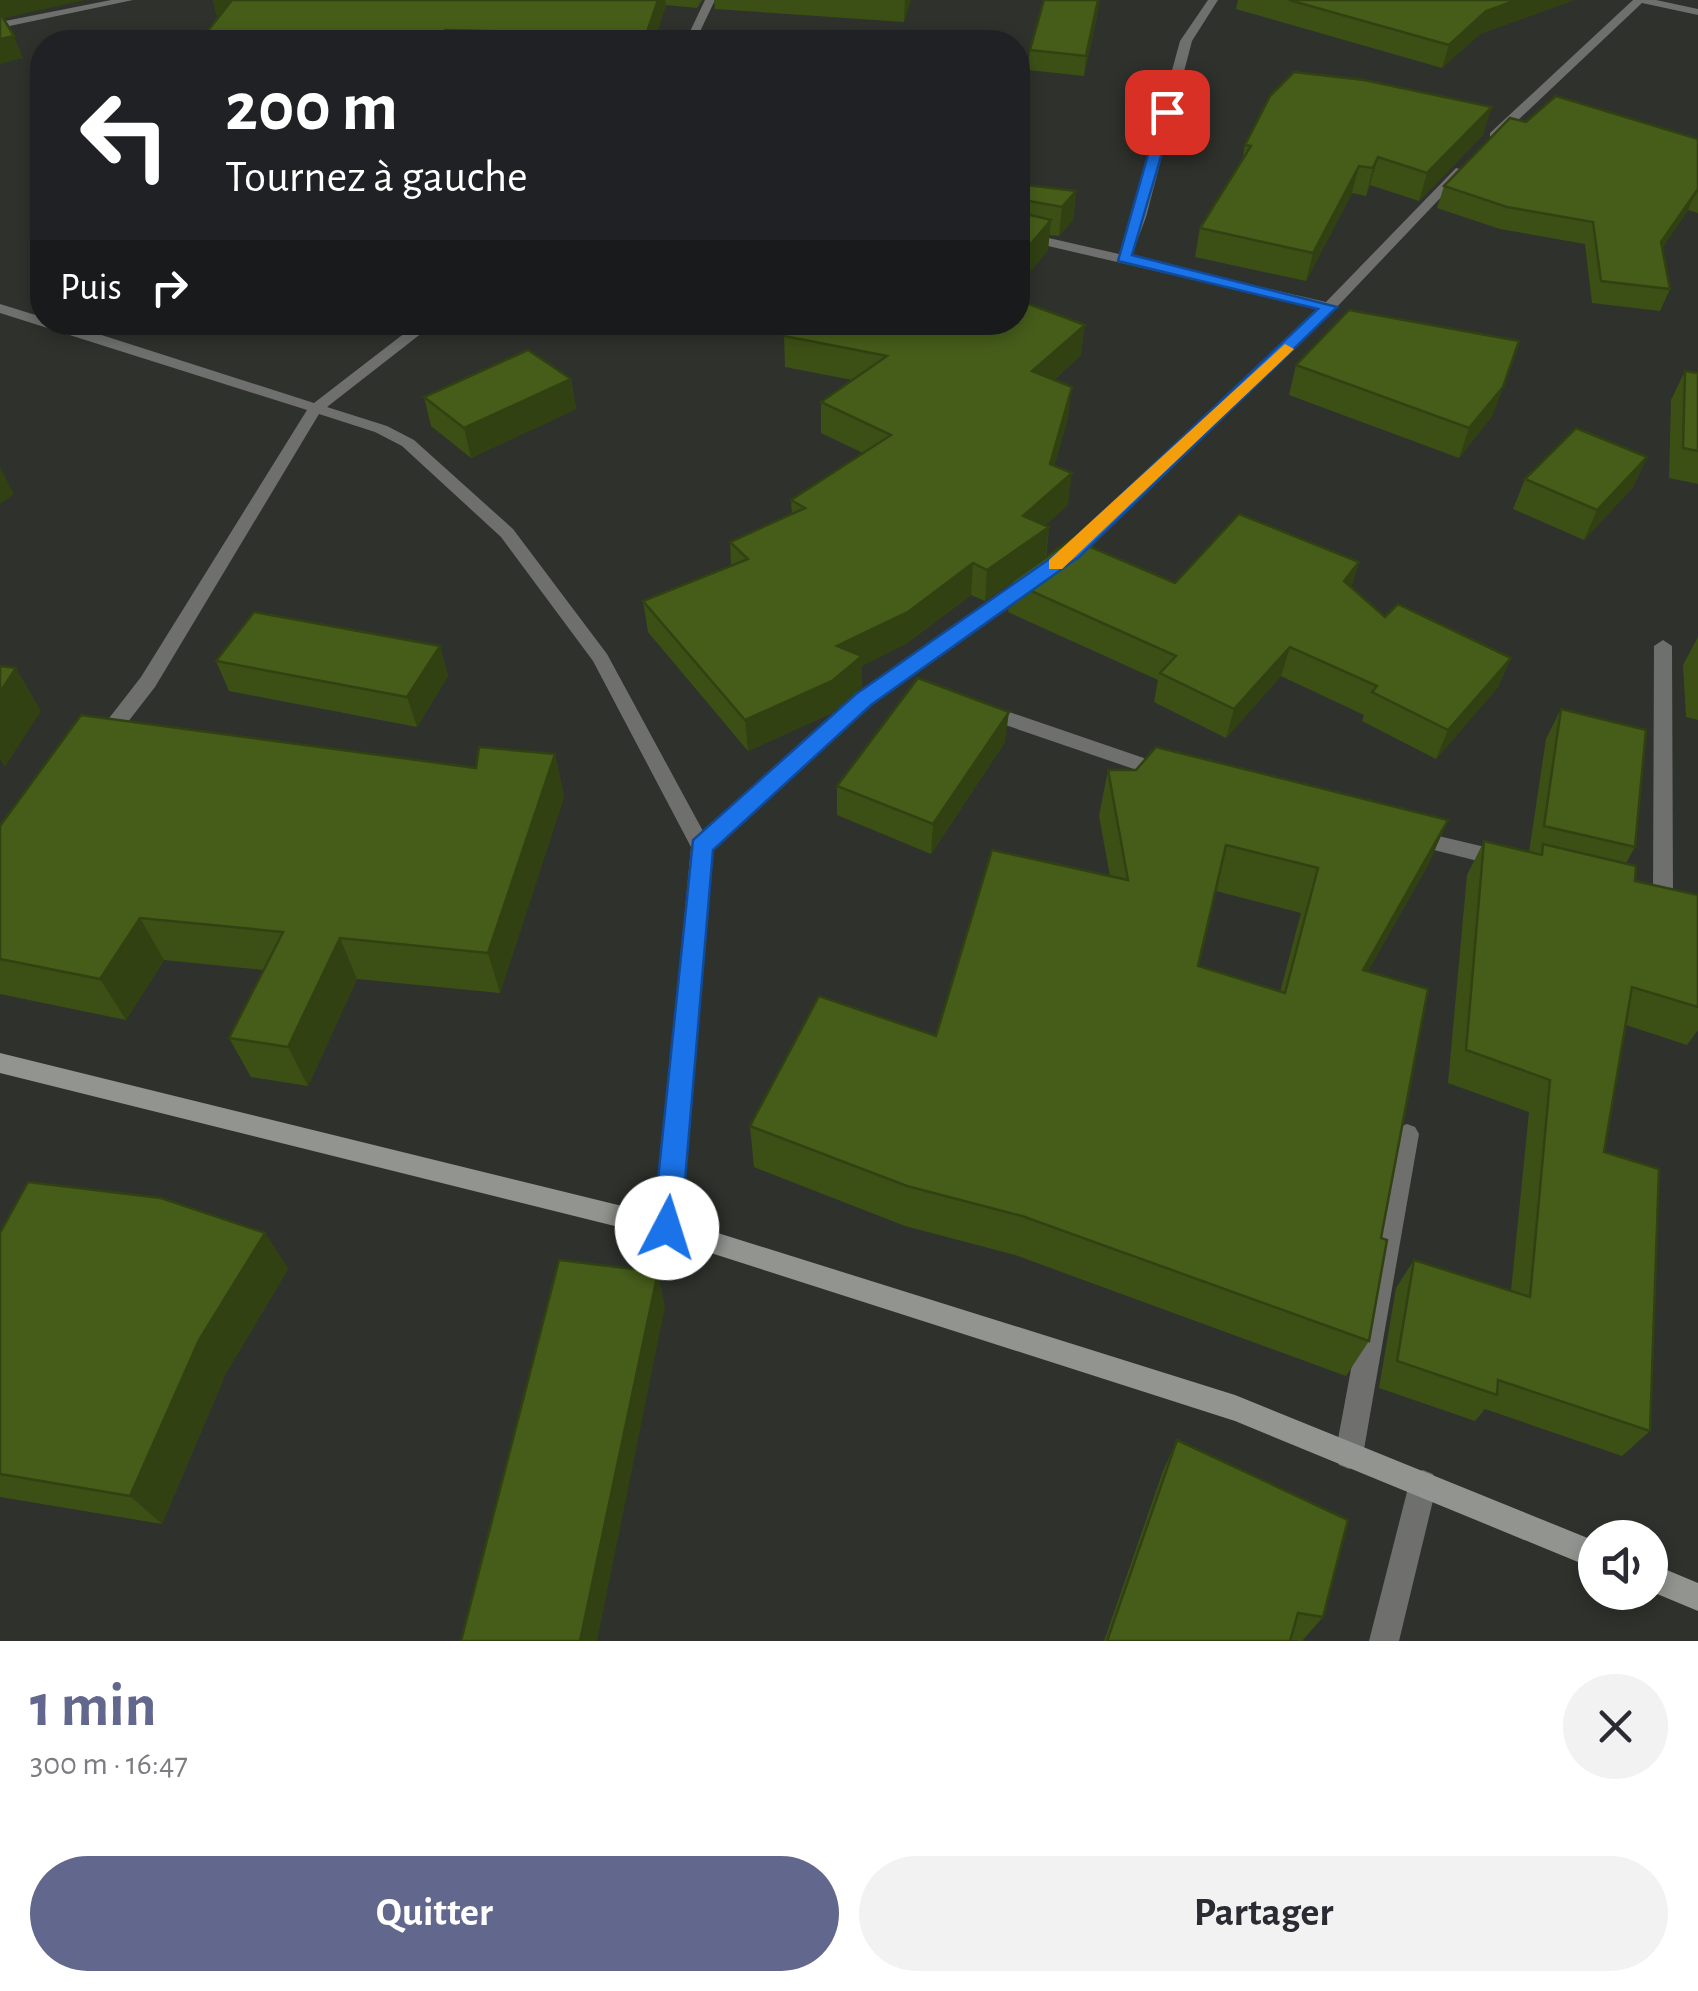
<!DOCTYPE html>
<html lang="fr">
<head>
<meta charset="utf-8">
<style>
	body { margin:0; font-family:"Alegreya Sans",sans-serif; background:#f2f2f3; color:#2b2b33; height:100vh; display:flex; flex-direction:column; font-size:38px; white-space:nowrap }
	* { box-sizing:border-box; margin:0 }
	p { font-size:32px; color:#7c7c81 }
	.icon { flex:none; width:55px; height:55px; fill:none; stroke:currentColor; stroke-width:2; stroke-linecap:round; stroke-linejoin:round }
	.map { position:relative; height:1641px; overflow:hidden }
	.details { display:flex; flex-direction:column; background:#fff; flex:1 }
	.details>* { flex:none }
	.guide { position:absolute; left:30px; top:30px; width:1000px; height:305px; border-radius:40px; box-shadow:0 5px 15px #0003; background:#202124; color:#fff; overflow:hidden }
	.tools { position:absolute; left:1578px; top:1520px; display:grid; gap:20px }
	.tools a { display:grid; place-items:center; width:90px; height:90px; border-radius:50%; background:#fff; box-shadow:0 5px 15px #0003; font-size:50px }
	.pin { position:absolute; display:grid; place-items:center; width:85px; height:85px; color:#fff; margin:-42px; border-radius:20px; box-shadow:0 5px 15px #0006 }
	.me { position:absolute; width:110px; margin:-55px; rotate:5deg; stroke-linejoin:round; filter:drop-shadow(0 0 8px #0008) }
	.turn { display:flex; align-items:center; gap:35px; height:210px; padding:0 30px; font-size:45px }
	.turn .icon { width:130px; height:130px; stroke-width:2.5 }
	.turn b { display:block; font-size:70px; line-height:85px }
	.then { display:flex; align-items:center; height:95px; padding:0 30px; background:#0003; gap:20px; font-size:38px }
	.round { display:grid; place-items:center; flex:none; width:105px; height:105px; border-radius:52px; background:#f2f2f3 }
	.head { display:flex; align-items:center; justify-content:space-between; height:170px; padding:0 30px }
	h1 { font-size:60px; font-weight:700; line-height:75px; color:#62678d }
	.button { display:flex; gap:20px; margin-top:auto; padding:20px 30px }
	.button a { flex:1; height:115px; border-radius:60px; background:#62678d; color:#fff; font-size:40px; font-weight:700; line-height:115px; text-align:center }
	.button a+a { background:#f2f2f3; color:#2b2b33 }
	.map>svg:first-child { display:block }
	.lines { fill:none; stroke-linecap:round; stroke-linejoin:round }
	.street { fill:#6f706e; fill-rule:evenodd }
	.secondary { fill:#929490; fill-rule:evenodd }
	.wall { fill:#3c5016; fill-rule:evenodd }
	.shaded-wall { fill:#314112 }
	.building { fill:#465d1a; stroke:#314112; stroke-width:2.5; fill-rule:evenodd }
	.route { fill:#1a73e8; stroke:#114b97; stroke-width:2.5 }
	.slow { fill:#f59e0b }
</style>
</head>
<body>
<div class="map">
<svg width="1698" height="1641" viewBox="0 0 1698 1641">
	<rect width="100%" height="100%" fill="#2f312c"/>
	<g class="lines">
		<!-- street -->
		<g class="street">
			<polygon points="111,0 133,0 0,28 0,22"/>
			<polygon points="705,0 715,0 695,42 685,42"/>
			<polygon points="1208,0 1218,0 1192,41 1146,217 1131,257 1326,302 1456,168 1466,171 1334,310 1068,564 1056,564 1056,556 1319,309 1018,239 1018,231 1119,254 1132,217 1180,41"/>
			<polygon points="1633,0 1656,0 1698,9 1698,15 1642,3 1498,139 1490,139 1490,133"/>
			<polygon points="0,304 42,317 42,322 61,322 314,403 419,322 436,322 327,407 387,426 414,440 513,529 607,654 704,833 857,695 1025,578 1037,578 1040,582 1037,586 871,705 711,850 679,1228 676,1236 667,1239 658,1236 655,1228 691,847 593,661 501,537 402,446 375,432 319,414 155,687 110,745 96,745 93,740 96,735 141,677 307,410 0,313"/>
			<polygon points="1663,640 1672,646 1673,898 1670,904 1656,904 1653,898 1654,646"/>
			<polygon points="983,703 1170,767 1173,772 1163,779 976,715 974,710 976,705"/>
			<polygon points="1413,830 1502,851 1509,853 1512,859 1509,865 1502,867 1406,843 1403,838 1406,833"/>
			<polygon points="1407,1124 1415,1127 1419,1134 1363,1455 1359,1465 1349,1469 1339,1465 1335,1455 1395,1134 1399,1127"/>
			<polygon points="1423,1470 1433,1474 1437,1484 1399,1641 1369,1641 1409,1484 1413,1474"/>
		</g>
		<!-- secondary -->
		<g class="secondary">
			<polygon points="0,1053 667,1217 1235,1395 1595,1541 1595,1569 1235,1421 667,1239 0,1073"/>
			<polygon points="1650,1563 1698,1583 1698,1611 1650,1591"/>
		</g>
	</g>
	<!-- wall -->
	<g class="wall">
		<polygon points="213,0 702,0 697,8 666,5 654,42 199,42 221,15 217,16"/>
		<polygon points="714,0 911,0 904,22 715,9"/>
		<polygon points="1238,0 1574,0 1480,34 1442,68 1236,9"/>
		<polygon points="1099,6 1084,76 1028,70 1030,50"/>
		<polygon points="1526,122 1698,139 1698,213 1688,210 1662,248 1670,289 1660,311 1592,303 1585,244 1500,229 1437,208 1444,186"/>
		<polygon points="1483,135 1419,201 1370,185 1366,196 1352,193 1306,281 1195,257 1200,228 1242,161 1245,145"/>
		<polygon points="1018,184 1076,191 1073,220 1059,236 1049,235 1048,250 1018,286"/>
		<polygon points="784,336 1081,355 1054,380 1068,418 1054,466 1068,505 1045,525 1049,527 1046,558 1175,583 1359,562 1351,587 1385,617 1511,658 1498,687 1436,759 1362,721 1364,715 1281,676 1226,738 1154,702 1158,680 1008,612 1011,583 985,601 971,595 907,643 862,666 862,687 832,713 748,751 648,632 643,601 731,565 730,542 792,514 791,500 863,453 821,433 821,402 852,380 785,367"/>
		<polygon points="1296,365 1503,387 1492,416 1459,458 1289,395"/>
		<polygon points="1685,371 1698,373 1698,484 1669,478 1671,400"/>
		<polygon points="571,379 576,409 471,458 431,426 424,397"/>
		<polygon points="1647,457 1633,487 1584,540 1513,509 1525,479"/>
		<polygon points="1698,637 1698,720 1686,717 1683,665"/>
		<polygon points="440,646 448,676 417,727 229,691 216,661"/>
		<polygon points="1561,709 1635,847 1626,863 1635,881 1698,895 1698,1030 1687,1045 1626,1025 1604,1152 1650,1431 1622,1456 1485,1409 1475,1421 1379,1388 1396,1288 1414,1260 1511,1291 1529,1112 1448,1083 1467,875 1484,841 1529,852 1546,739"/>
		<polygon points="1005,742 931,854 837,815 837,786"/>
		<polygon points="555,754 564,797 500,993 357,979 308,1086 251,1077 229,1038 264,970 164,960 126,1020 0,994 0,826 476,768"/>
		<path d="M1108,770L1448,820L1428,865L1368,971L1381,1238L1369,1341L1346,1376L1015,1255L905,1226L754,1167L750,1126L936,1036L1110,876L1099,816ZM1216,891L1301,913L1280,992L1198,966Z"/>
		<polygon points="0,1233 265,1233 288,1269 226,1373 162,1524 0,1497"/>
		<polygon points="1177,1440 1323,1617 1302,1641 1290,1640 1290,1641 1104,1641 1163,1471"/>
	</g>
	<!-- shaded-wall -->
	<g class="shaded-wall">
		<polygon points="0,0 85,0 0,19"/>
		<polygon points="213,0 245,0 248,12 217,16"/>
		<polygon points="658,0 665,0 666,5 654,42 647,42 646,35"/>
		<polygon points="905,0 911,0 904,22"/>
		<polygon points="1098,0 1100,0 1099,6 1084,76 1086,56"/>
		<polygon points="1517,0 1574,0 1480,34 1442,68 1449,45 1486,11"/>
		<polygon points="14,36 23,58 0,64 0,39"/>
		<polygon points="1492,107 1483,135 1419,201 1427,173"/>
		<polygon points="1378,157 1370,185 1366,196 1373,168"/>
		<polygon points="1359,166 1352,193 1306,281 1313,253"/>
		<polygon points="1697,189 1688,210 1652,264 1661,242"/>
		<polygon points="1076,191 1073,220 1059,236 1062,207"/>
		<polygon points="1051,220 1048,250 1018,286 1018,259"/>
		<polygon points="1085,325 1081,355 1029,402 1032,371"/>
		<polygon points="571,379 576,409 471,458 464,428"/>
		<polygon points="1072,387 1068,418 1046,495 1050,464"/>
		<polygon points="1503,387 1492,416 1459,458 1469,428"/>
		<polygon points="1647,457 1633,487 1584,540 1597,510"/>
		<polygon points="0,467 14,494 0,504"/>
		<polygon points="1072,473 1068,505 1021,547 1049,527 1045,559 985,601 987,570 1023,516"/>
		<polygon points="1359,562 1350,592 1344,581"/>
		<polygon points="973,563 971,595 907,643 862,666 862,687 832,713 748,751 745,720 837,646"/>
		<polygon points="440,646 448,676 417,727 407,697"/>
		<polygon points="1290,647 1281,676 1226,738 1234,709"/>
		<polygon points="1511,658 1498,687 1436,759 1448,730"/>
		<polygon points="16,668 41,711 5,767 0,759 0,692"/>
		<polygon points="1009,712 1005,742 931,854 933,824"/>
		<polygon points="555,754 564,797 500,993 488,953"/>
		<polygon points="1448,820 1428,865 1344,1014 1363,970"/>
		<polygon points="140,918 164,960 126,1020 100,979"/>
		<polygon points="340,938 357,979 308,1086 288,1047"/>
		<polygon points="265,1233 288,1269 226,1373 162,1524 130,1496 199,1340"/>
		<polygon points="658,1272 665,1307 597,1641 580,1641"/>
	</g>
	<!-- building -->
	<g class="building">
		<polygon points="232,0 658,0 646,35 445,30 443,37 269,39 266,42 199,42"/>
		<polygon points="1044,0 1098,0 1086,56 1030,50"/>
		<polygon points="1289,0 1517,0 1486,11 1449,45"/>
		<polygon points="0,13 14,36 0,39"/>
		<polygon points="1294,72 1364,80 1492,107 1427,173 1378,157 1373,168 1359,166 1313,253 1200,228 1251,146 1245,145 1270,96"/>
		<polygon points="1556,96 1698,139 1698,189 1661,242 1670,289 1601,281 1593,222 1507,207 1444,186 1510,118 1526,122"/>
		<polygon points="1018,184 1076,191 1062,207 1018,199 1018,212 1051,220 1018,259"/>
		<polygon points="1018,300 1085,325 1032,371 1072,387 1050,464 1072,473 1023,516 1049,527 987,570 973,563 908,612 837,646 862,656 832,681 745,720 643,601 748,559 730,542 805,508 791,500 891,435 821,402 887,356 784,336 794,322 1018,322"/>
		<polygon points="1349,310 1519,341 1503,387 1469,428 1296,365"/>
		<polygon points="528,350 571,379 464,428 424,397"/>
		<polygon points="1685,371 1698,373 1698,451 1683,448"/>
		<polygon points="1576,428 1647,457 1597,510 1525,479"/>
		<polygon points="1239,514 1359,562 1344,581 1385,617 1398,604 1511,658 1448,730 1372,692 1377,686 1290,647 1234,709 1160,673 1176,656 1011,582 1072,539 1175,583"/>
		<polygon points="254,612 440,646 407,697 216,661"/>
		<polygon points="0,666 16,668 0,692"/>
		<polygon points="918,678 1009,712 933,824 837,786"/>
		<polygon points="1561,709 1646,730 1635,847 1544,826"/>
		<polygon points="81,715 476,768 479,747 555,754 488,953 340,938 288,1047 229,1038 283,932 140,918 100,979 0,959 0,826"/>
		<path d="M1156,747L1448,820L1363,970L1428,989L1381,1238L1387,1240L1369,1341L1022,1216L907,1186L750,1126L819,996L936,1036L992,850L1128,880L1108,770H1136ZM1226,845L1318,868L1285,993L1198,966Z"/>
		<polygon points="1484,841 1542,855 1543,844 1636,866 1635,881 1698,895 1698,1007 1632,987 1604,1152 1659,1169 1650,1431 1498,1380 1497,1395 1397,1361 1414,1260 1530,1297 1550,1080 1466,1050"/>
		<polygon points="28,1182 161,1198 265,1233 199,1340 130,1496 0,1474 0,1233"/>
		<polygon points="559,1260 658,1272 580,1641 461,1641"/>
		<polygon points="1177,1440 1348,1520 1323,1617 1298,1613 1290,1641 1107,1641"/>
	</g>
	<!-- route -->
	<polygon class="route" points="1167,108 1174,112 1132,255 1337,307 1079,557 871,705 713,850 681,1228 677,1237 667,1241 657,1237 653,1228 693,840 856,694 1065,548 1318,309 1118,261 1160,112"/>
	<!-- slow -->
	<polygon class="slow" points="1285,344 1294,349 1291,352 1062,569 1049,569 1049,560"/>
</svg>
<div class="tools">
<a><svg class="icon" aria-label="sound" viewBox="0 0 24 24"><path d="M4 9h4l5-4v14l-5-4H4zM17 9q2 3 0 6"/></svg></a>
</div>
<div class="pin" style="left:1167px;top:112px;background:#d93025"><svg class="icon" aria-label="arrive" viewBox="0 0 24 24"><path d="M6 21V4h12l-3 4 3 4H6"/></svg></div>
<svg class="me" style="left:667px;top:1228px" viewBox="-20 -20 40 40"><circle r="19" fill="#fff"/><path d="M0-13L10 11 0 6-10 11z" fill="#1a73e8"/></svg>
<div class="guide">
<div class="turn"><svg class="icon" aria-label="left" viewBox="0 0 24 24"><path d="M17 20v-9H6M10 6l-5 5 5 5"/></svg><div><b>200 m</b>Tournez à gauche</div></div>
<div class="then">Puis<svg class="icon" aria-label="right" viewBox="0 0 24 24"><path d="M7 20v-9h11M14 6l5 5-5 5"/></svg></div>
</div>
</div>
<section class="details">
<div class="head"><div><h1>1 min</h1><p>300 m · 16:47</p></div><a class="round"><svg class="icon" aria-label="close" viewBox="0 0 24 24"><path d="M6 6l12 12M18 6L6 18"/></svg></a></div>
<div class="button"><a>Quitter</a><a>Partager</a></div>
</section>
</body>
</html>
